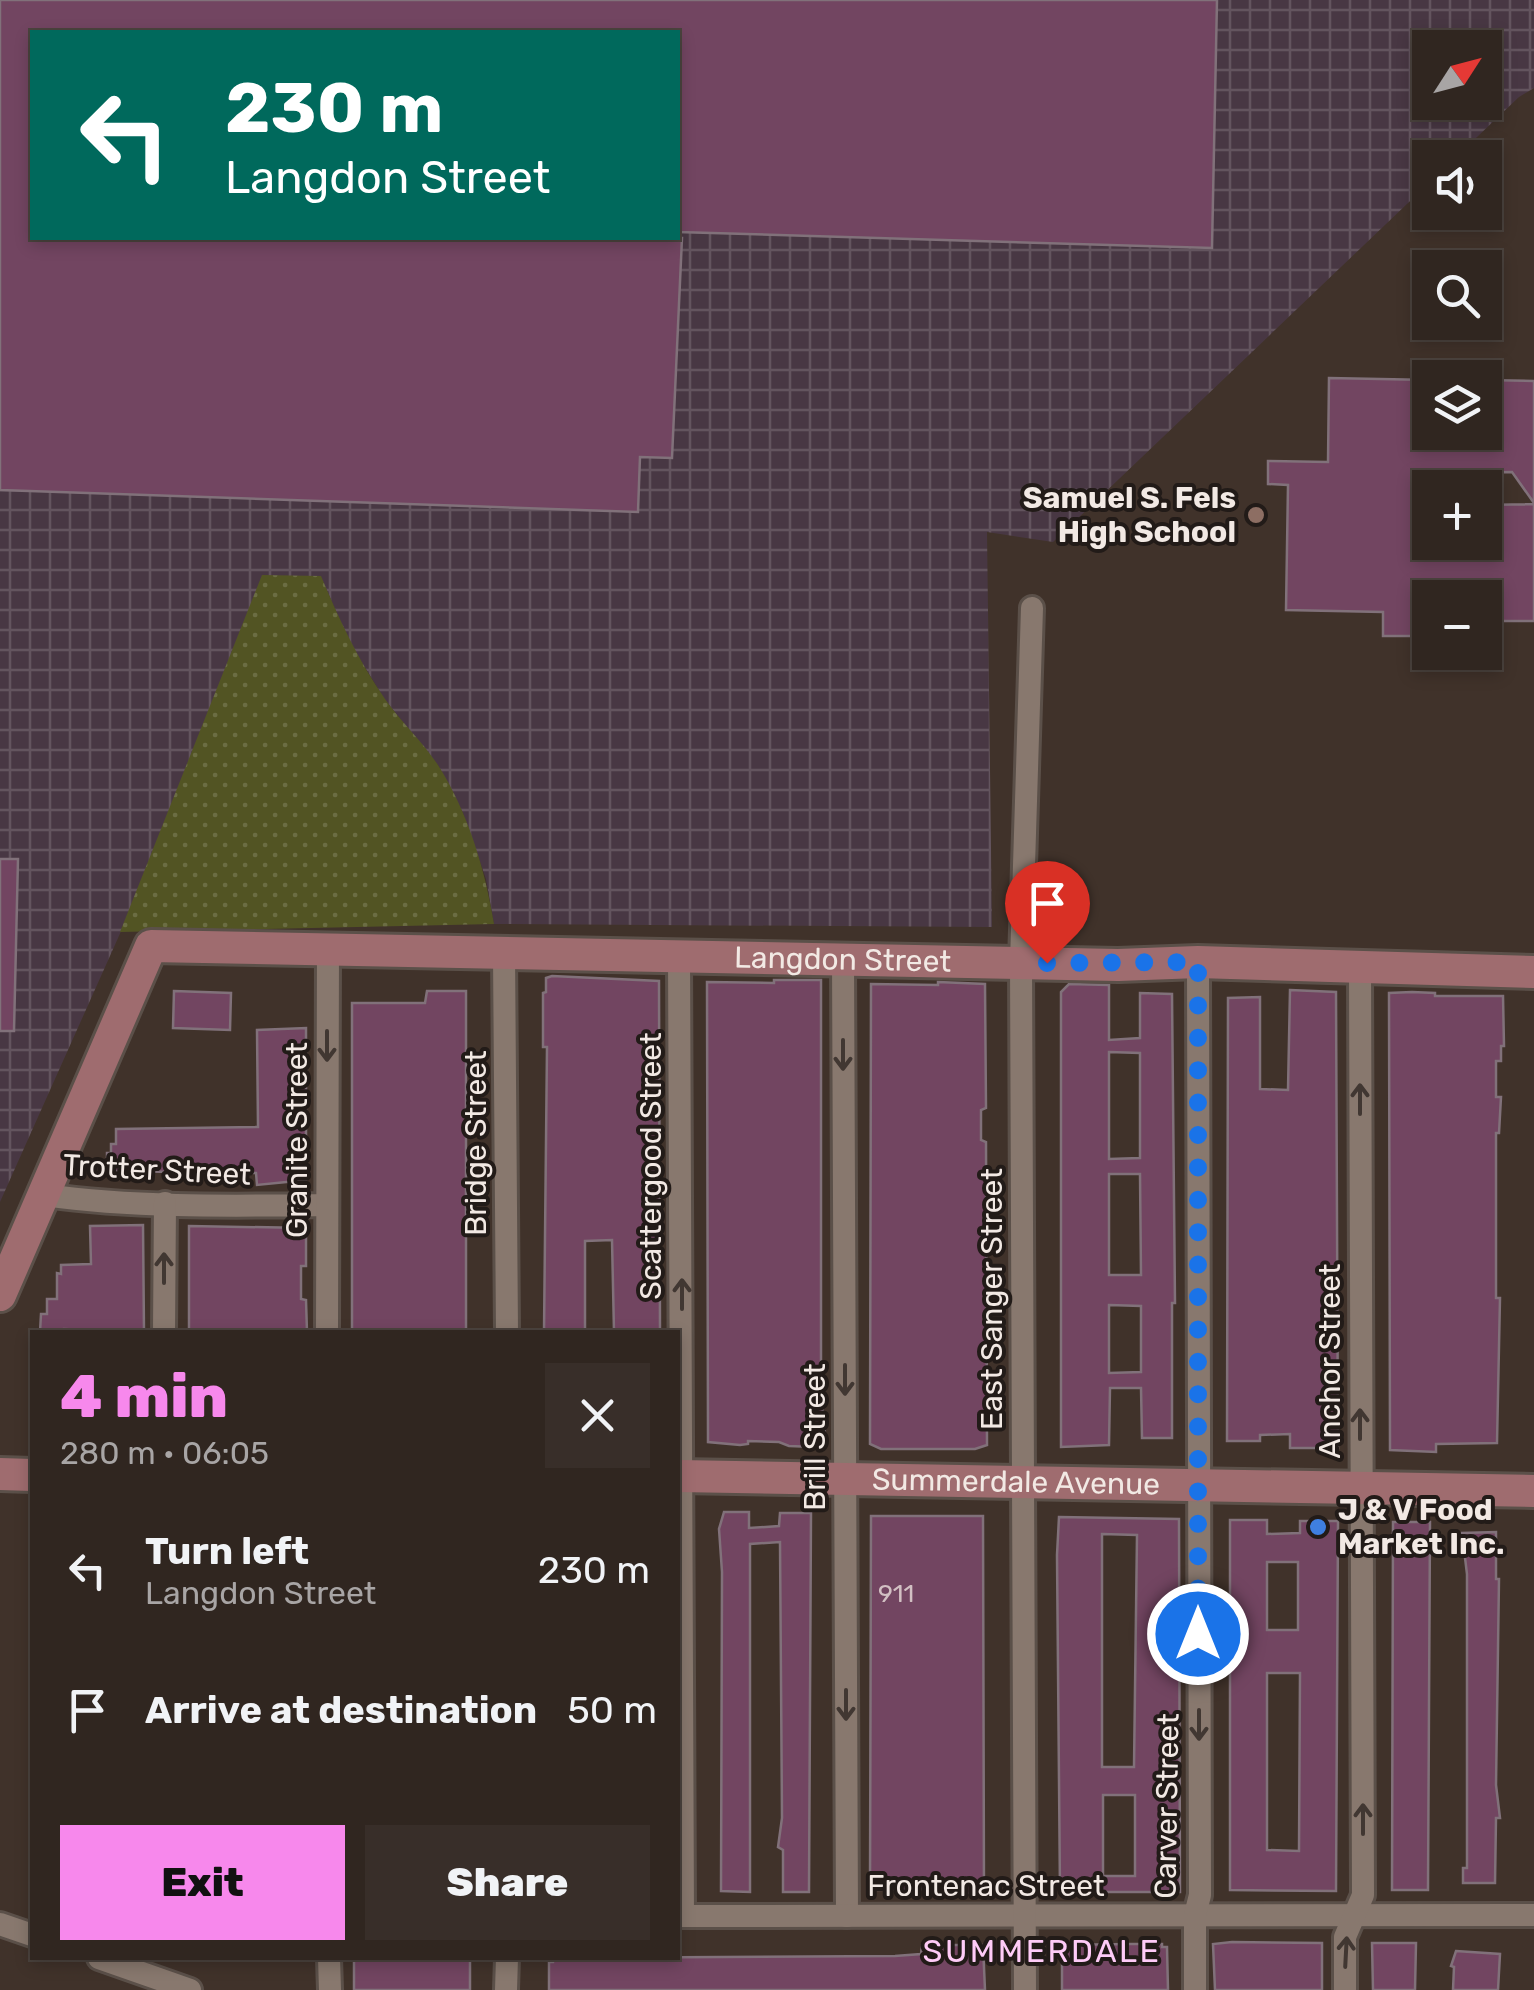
<!DOCTYPE html>
<html lang="en">
<head>
<meta charset="utf-8">
<style>
	body { margin:0; font-family:Rubik,sans-serif; background:#382e29; color:#f1f3f6; height:100vh; display:flex; flex-direction:column; font-size:38px; white-space:nowrap }
	* { box-sizing:border-box; margin:0 }
	p { font-size:32px; color:#a8a5a5 }
	.icon { flex:none; width:55px; height:55px; fill:none; stroke:currentColor; stroke-width:2; stroke-linecap:round; stroke-linejoin:round }
	.map { position:relative; flex:1; overflow:hidden }
	.details { position:absolute; left:30px; top:1330px; width:650px; height:630px; display:flex; flex-direction:column; background:#302620; border-radius:0px; box-shadow:0 5px 15px #0003,0 0 0 2px #4b433e }
	.details>* { flex:none }
	.hud { position:absolute; left:30px; top:30px; width:650px; height:210px; border-radius:0px; box-shadow:0 5px 15px #0003,0 0 0 2px #4b433e; background:#00695c; color:#fff; overflow:hidden }
	.needle { width:65px; rotate:54deg }
	.controls { position:absolute; left:1412px; top:30px; display:grid; gap:20px }
	.controls a { display:grid; place-items:center; width:90px; height:90px; border-radius:0px; background:#302620; box-shadow:0 5px 15px #0003,0 0 0 2px #4b433e; font-size:50px }
	.pin { position:absolute; display:grid; place-items:center; width:85px; height:85px; color:#fff; margin:-102px -42px; border-radius:50% 50% 50% 0; rotate:-45deg; box-shadow:0 0 10px #0007 }
	.pin .icon { rotate:45deg }
	.me { position:absolute; width:110px; margin:-55px; rotate:0deg; stroke-linejoin:round; filter:drop-shadow(0 0 8px #0008) }
	.turn { display:flex; align-items:center; gap:35px; height:210px; padding:0 30px; font-size:45px }
	.turn .icon { width:130px; height:130px; stroke-width:2.5 }
	.turn b { display:block; font-size:70px; line-height:85px }
	.round { display:grid; place-items:center; flex:none; width:105px; height:105px; border-radius:0px; background:#382e29 }
	.headline { display:flex; align-items:center; justify-content:space-between; height:170px; padding:0 30px }
	h1 { font-size:60px; font-weight:800; line-height:75px; color:#f788ec }
	.cta { display:flex; gap:20px; margin-top:auto; padding:20px 30px }
	.cta a { flex:1; height:115px; border-radius:0px; background:#f788ec; color:#111; font-size:40px; font-weight:800; line-height:115px; text-align:center }
	.cta a+a { background:#382e29; color:#f1f3f6 }
	ul { padding:0; list-style:none }
	li { display:flex; align-items:center; gap:30px; height:140px; padding:0 30px }
	li div { flex:1 }
	li b { display:block; font-size:38px }
	li em { font-style:normal }
	.map>svg:first-child { display:block }
	.industrial { fill:url(#industrial-grid); fill-rule:evenodd }
	.grass { fill:url(#grass-dots) }
	.building { fill:#724561; stroke:#81717a; stroke-width:2.5; fill-rule:evenodd }
	.lines { fill:none; stroke-linecap:round; stroke-linejoin:round }
	.street-casing { stroke:#5b5049; stroke-width:28 }
	.secondary-casing { stroke:#5b5049; stroke-width:38 }
	.street { stroke:#88786e; stroke-width:22 }
	.secondary { stroke:#9f6c6f; stroke-width:32 }
	.oneway { stroke:#413732 }
	.route { stroke:#1a73e8; stroke-width:18; stroke-dasharray:0 32.4 }
	.education-dot { fill:#8d6e63; stroke:#221b18; stroke-width:4 }
	.shop-dot { fill:#3f7fe0; stroke:#221b18; stroke-width:4 }
	.labels { text-anchor:middle; stroke-width:8; stroke-linejoin:round; paint-order:stroke }
	.number-label { font-size:25px; fill:#d2c0c3 }
	.poi-label { font-size:30px; font-weight:bold; fill:#f2e9e4; stroke:#221b18; text-anchor:end }
	.street-label { font-size:30px; fill:#f2e9e4; stroke:#221b18 }
	.neighbourhood-label { font-size:32px; letter-spacing:2.5px; fill:#fecbf7; stroke:#221b18 }
</style>
</head>
<body>
<div class="map">
<svg width="1534" height="1990" viewBox="0 0 1534 1990">
	<defs>
		<pattern id="industrial-grid" width="8" height="8" patternUnits="userSpaceOnUse" patternTransform="scale(2.5)"><rect width="8" height="8" fill="#483743"/><path d="M0 4h8M4 0v8" fill="none" stroke="#63545e"/></pattern>
		<pattern id="grass-dots" width="8" height="8" patternUnits="userSpaceOnUse" patternTransform="scale(2.5)"><rect width="8" height="8" fill="#525423"/><path d="M2 2h.1M6 6h.1" fill="none" stroke="#6b6d43" stroke-width="1.8" stroke-linecap="round"/></pattern>
	</defs>
	<rect width="100%" height="100%" fill="#40322a"/>
	<!-- industrial -->
	<path class="industrial" d="M0,0H1534V88L1519,97L1456,157L1430,158V182L1053,542L987,532L992,927L494,924L486,879L463,813L438,765L385,700L350,643L321,577L135,900L0,1202ZM32,32H678V238H32ZM1430,48H1485V102H1430Z"/>
	<!-- grass -->
	<path class="grass" d="M262,575L321,576C339,619 358,660 385,699C401,722 422,741 438,765C468,812 485,869 494,924L120,932Z"/>
	<!-- building -->
	<g class="building">
		<polygon points="0,0 1217,0 1212,248 678,232 678,32 32,32 32,238 682,238 672,458 640,457 638,512 0,490"/>
		<polygon points="1329,378 1430,380 1430,432 1485,432 1485,380 1534,381 1534,503 1512,472 1453,473 1454,488 1430,488 1430,542 1485,542 1485,505 1534,504 1534,621 1485,621 1485,598 1430,598 1430,620 1424,620 1424,636 1383,636 1383,612 1286,610 1288,485 1268,484 1268,461 1328,462"/>
		<polygon points="0,859 18,859 14,1031 0,1031"/>
		<polygon points="552,976 659,981 660,1332 614,1332 612,1240 585,1241 585,1332 544,1332 547,1047 543,1047 543,993 546,992 546,978"/>
		<polygon points="774,980 821,980 821,1398 826,1442 814,1447 789,1446 779,1442 748,1441 748,1444 740,1445 708,1442 707,982 774,983"/>
		<polygon points="938,982 985,984 986,1108 981,1110 981,1140 986,1142 987,1445 975,1449 881,1449 870,1444 871,984 938,985"/>
		<path d="M1069,984L1109,985V1040L1140,1038V993L1172,994L1175,1303H1172V1438H1142L1141,1388H1110L1109,1445L1061,1447V992ZM1109,1052L1140,1053V1158L1109,1159ZM1109,1174H1140L1141,1275H1109ZM1109,1305L1141,1306V1372L1109,1373Z"/>
		<polygon points="1290,990 1336,992 1338,1448 1290,1448 1290,1434 1260,1435 1260,1441 1227,1441 1228,998 1260,997 1260,1089 1288,1090"/>
		<polygon points="174,991 231,993 230,1030 173,1028"/>
		<polygon points="427,991 466,991 466,1332 352,1332 352,1003 425,1003"/>
		<polygon points="1412,992 1435,993 1435,996 1503,996 1504,1046 1501,1046 1501,1061 1496,1061 1496,1097 1501,1097 1499,1133 1496,1133 1496,1298 1500,1298 1497,1443 1436,1444 1436,1452 1390,1450 1389,993"/>
		<polygon points="306,1028 306,1180 257,1185 256,1173 107,1171 107,1153 111,1153 111,1144 116,1144 116,1129 258,1127 257,1030"/>
		<polygon points="143,1225 144,1332 64,1329 64,1332 40,1332 41,1314 47,1314 47,1299 57,1299 57,1273 61,1274 61,1265 91,1264 90,1226"/>
		<polygon points="189,1226 306,1228 306,1266 301,1266 301,1299 306,1300 307,1332 189,1332"/>
		<polygon points="724,1512 749,1512 749,1528 779,1526 780,1513 811,1513 809,1892 783,1892 783,1850 778,1847 782,1818 780,1542 750,1544 750,1892 721,1891 722,1572 719,1529"/>
		<polygon points="871,1516 983,1516 984,1893 945,1893 941,1889 870,1890"/>
		<path d="M1059,1517L1179,1519L1180,1892H1060L1057,1555ZM1102,1534L1137,1535L1134,1767H1102ZM1103,1795H1135V1876H1103Z"/>
		<path d="M1230,1520H1267V1534L1300,1533V1521H1338L1336,1891L1230,1890ZM1267,1562H1298V1630H1267ZM1267,1673H1300L1299,1851L1267,1850Z"/>
		<polygon points="1393,1522 1430,1522 1428,1890 1392,1890"/>
		<polygon points="1496,1532 1496,1579 1499,1579 1496,1785 1500,1818 1496,1818 1495,1883 1463,1883 1463,1868 1467,1868 1467,1574 1462,1533"/>
		<polygon points="1232,1942 1322,1943 1322,1990 1215,1990 1213,1944"/>
		<polygon points="1372,1943 1416,1943 1415,1990 1373,1990"/>
		<polygon points="1130,1944 1162,1944 1162,1947 1167,1947 1168,1990 1062,1990 1062,1945"/>
		<polygon points="922,1945 983,1945 985,1990 549,1990 549,1962 553,1962 553,1958 895,1956 921,1954"/>
		<polygon points="1456,1951 1500,1954 1498,1990 1453,1990 1454,1967 1451,1966"/>
		<rect x="354" y="1958" width="116" height="32"/>
	</g>
	<g class="lines">
		<!-- street casing -->
		<g class="street-casing">
			<g id="street">
				<polyline points="504,953 507,1332"/>
				<polyline points="679,955 683,1916"/>
				<polyline points="843,957 847,1916"/>
				<path d="M45,1195C137,1208 233,1206 326,1205"/>
				<polyline points="164,1332 165,1203"/>
				<polyline points="327,1332 328,949"/>
				<polyline points="678,1916 1534,1915"/>
				<polyline points="0,1924 32,1935"/>
				<polyline points="99,1958 190,1990"/>
				<polyline points="329,1958 330,1990"/>
				<polyline points="506,1990 507,1958"/>
				<polyline points="1025,1990 1021,962 1032,608"/>
				<polyline points="1195,1990 1195,1915 1200,1895 1198,962"/>
				<polyline points="1345,1990 1345,1937 1363,1895 1360,968"/>
			</g>
		</g>
		<!-- secondary casing -->
		<g class="secondary-casing">
			<g id="secondary">
				<path id="s1" d="M0,1295L151,946L1118,965L1198,962L1534,972"/>
				<polyline points="0,1474 32,1475"/>
				<path id="s2" d="M678,1476L1534,1491"/>
			</g>
		</g>
		<!-- street -->
		<use href="#street" class="street"/>
		<!-- secondary -->
		<use href="#secondary" class="secondary"/>
	</g>
	<!-- one-way arrows -->
	<defs><path id="oneway-shaft" d="M-6 0H5M1.5-3L5.5 0L1.5 3" fill="none" stroke-width="1.6" stroke-linecap="round" stroke-linejoin="round" transform="scale(2.5)"/></defs>
	<g class="oneway">
		<use href="#oneway-shaft" transform="translate(327 1046) rotate(90)"/>
		<use href="#oneway-shaft" transform="translate(843 1055) rotate(90)"/>
		<use href="#oneway-shaft" transform="translate(1360 1099) rotate(-90)"/>
		<use href="#oneway-shaft" transform="translate(164 1268) rotate(-90)"/>
		<use href="#oneway-shaft" transform="translate(682 1294) rotate(-90)"/>
		<use href="#oneway-shaft" transform="translate(845 1380) rotate(90)"/>
		<use href="#oneway-shaft" transform="translate(1360 1424) rotate(-90)"/>
		<use href="#oneway-shaft" transform="translate(846 1705) rotate(90)"/>
		<use href="#oneway-shaft" transform="translate(1199 1725) rotate(90)"/>
		<use href="#oneway-shaft" transform="translate(1363 1819) rotate(-90)"/>
		<use href="#oneway-shaft" transform="translate(1346 1952) rotate(-87)"/>
	</g>
	<g class="lines">
		<!-- route -->
		<polyline class="route" points="1047,963 1198,962 1198,1634"/>
	</g>
	<!-- markers -->
	<circle class="education-dot" cx="1256" cy="515" r="10"/>
	<circle class="shop-dot" cx="1318" cy="1527" r="10"/>
	<g class="labels">
		<!-- number labels -->
		<g class="number-label">
			<text x="896" y="1602">911</text>
		</g>
		<!-- poi labels -->
		<g class="poi-label">
			<text x="1236" y="508">Samuel S. Fels<tspan x="1236" dy="34">High School</tspan></text>
			<text x="1338" y="1520" text-anchor="start">J &amp; V Food<tspan x="1338" dy="34">Market Inc.</tspan></text>
		</g>
		<!-- street labels -->
		<g class="street-label">
			<text dy="10" stroke="none"><textPath href="#s1" startOffset="1072">Langdon Street</textPath></text>
			<text transform="translate(297 1140) rotate(-90)" y="10">Granite Street</text>
			<text transform="translate(476 1143) rotate(-90)" y="10">Bridge Street</text>
			<text transform="translate(651 1166) rotate(-90)" y="10">Scattergood Street</text>
			<text transform="translate(157 1170) rotate(3)" y="10">Trotter Street</text>
			<text transform="translate(992 1299) rotate(-90)" y="10">East Sanger Street</text>
			<text transform="translate(1330 1361) rotate(-90)" y="10">Anchor Street</text>
			<text transform="translate(815 1437) rotate(-90)" y="10">Brill Street</text>
			<text dy="10" stroke="none"><textPath href="#s2" startOffset="338">Summerdale Avenue</textPath></text>
			<text transform="translate(1167 1806) rotate(-89)" y="10">Carver Street</text>
			<text x="986" y="1896">Frontenac Street</text>
		</g>
		<!-- neighbourhood labels -->
		<g class="neighbourhood-label">
			<text x="1042" y="1962">SUMMERDALE</text>
		</g>
	</g>
</svg>
<div class="controls">
<a><svg class="needle" viewBox="-14 -14 28 28"><path d="M0-13l5 13h-10z" fill="#e53935"/><path d="M0 13l5-13h-10z" fill="#a8a5a5"/></svg></a>
<a><svg class="icon" aria-label="sound" viewBox="0 0 24 24"><path d="M4 9h4l5-4v14l-5-4H4zM17 9q2 3 0 6"/></svg></a>
<a><svg class="icon" aria-label="search" viewBox="0 0 24 24"><circle cx="10" cy="10" r="6"/><path d="M15 15l6 6"/></svg></a>
<a><svg class="icon" aria-label="layers" viewBox="0 0 24 24"><path d="M12 4l9 5-9 5-9-5zM3 14l9 5 9-5"/></svg></a>
<a>+</a>
<a>−</a>
</div>
<div class="pin" style="left:1047px;top:963px;background:#d93025"><svg class="icon" aria-label="arrive" viewBox="0 0 24 24"><path d="M6 21V4h12l-3 4 3 4H6"/></svg></div>
<svg class="me" style="left:1198px;top:1634px" viewBox="-20 -20 40 40"><circle r="17" fill="#1a73e8" stroke="#fff" stroke-width="3"/><path d="M0-11L8 9 0 5-8 9z" fill="#fff"/></svg>
<div class="hud">
<div class="turn"><svg class="icon" aria-label="left" viewBox="0 0 24 24"><path d="M17 20v-9H6M10 6l-5 5 5 5"/></svg><div><b>230 m</b>Langdon Street</div></div>
</div>
<section class="details">
<div class="headline"><div><h1>4 min</h1><p>280 m · 06:05</p></div><a class="round"><svg class="icon" aria-label="close" viewBox="0 0 24 24"><path d="M6 6l12 12M18 6L6 18"/></svg></a></div>
<ul>
<li><svg class="icon" aria-label="left" viewBox="0 0 24 24"><path d="M17 20v-9H6M10 6l-5 5 5 5"/></svg><div><b>Turn left</b><p>Langdon Street</p></div><em>230 m</em></li>
<li><svg class="icon" aria-label="arrive" viewBox="0 0 24 24"><path d="M6 21V4h12l-3 4 3 4H6"/></svg><div><b>Arrive at destination</b></div><em>50 m</em></li>
</ul>
<div class="cta"><a>Exit</a><a>Share</a></div>
</section>
</div>
</body>
</html>
